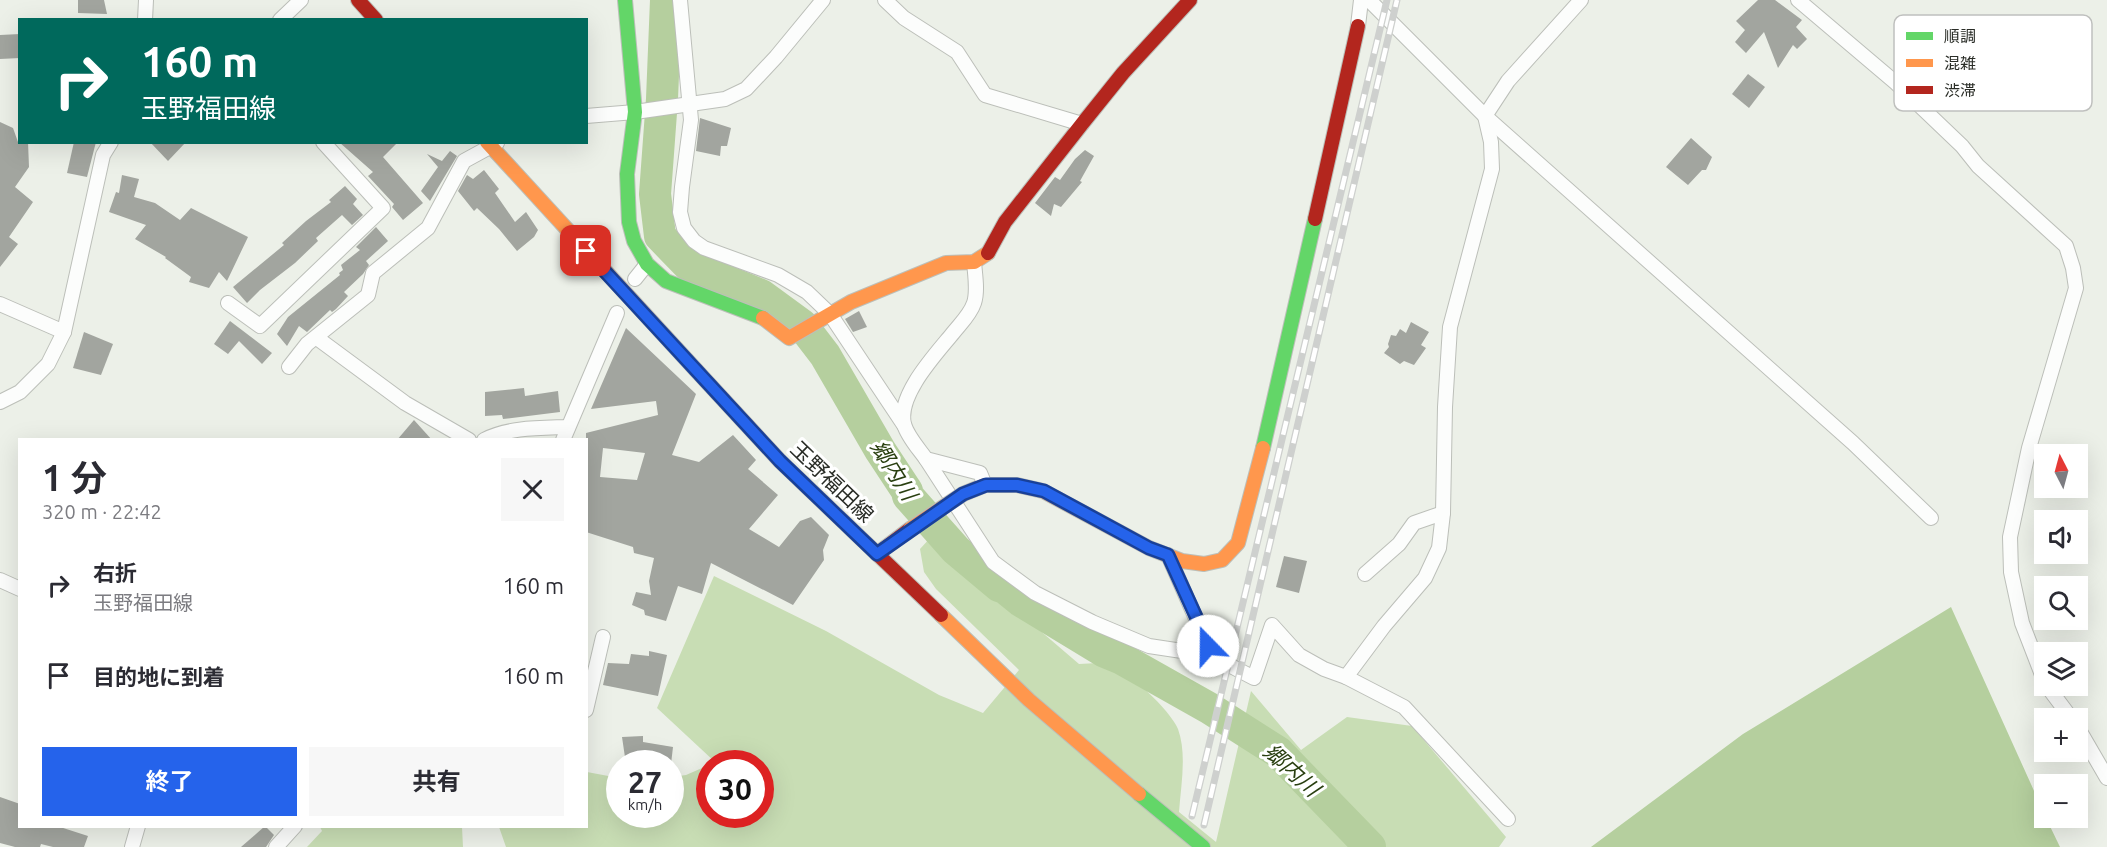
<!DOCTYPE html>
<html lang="ja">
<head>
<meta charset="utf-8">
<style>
	body { margin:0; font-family:Ubuntu,"Noto Sans JP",sans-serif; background:#f7f7f7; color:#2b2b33; height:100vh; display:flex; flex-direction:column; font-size:22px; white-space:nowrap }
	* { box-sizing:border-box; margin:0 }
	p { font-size:20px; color:#7c7c81 }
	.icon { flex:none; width:33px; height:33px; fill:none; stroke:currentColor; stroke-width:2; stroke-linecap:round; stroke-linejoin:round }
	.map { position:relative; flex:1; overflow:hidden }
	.panel { position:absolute; left:18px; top:438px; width:570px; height:390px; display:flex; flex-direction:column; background:#fff; border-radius:0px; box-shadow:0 6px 24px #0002 }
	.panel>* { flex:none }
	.guide { position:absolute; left:18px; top:18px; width:570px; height:126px; border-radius:0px; box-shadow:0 6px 24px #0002; background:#00695c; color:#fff; overflow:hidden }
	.needle { width:39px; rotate:354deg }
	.tools { position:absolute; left:2034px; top:444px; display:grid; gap:12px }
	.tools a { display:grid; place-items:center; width:54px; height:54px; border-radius:0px; background:#fff; box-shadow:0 6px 24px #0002; font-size:30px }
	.speed { position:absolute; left:606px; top:750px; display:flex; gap:12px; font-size:30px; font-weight:700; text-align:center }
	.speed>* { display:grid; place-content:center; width:78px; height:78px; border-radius:50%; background:#fff; box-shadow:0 6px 24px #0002; line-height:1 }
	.speed small { font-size:15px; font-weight:400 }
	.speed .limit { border:9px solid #d22; background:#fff; color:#111 }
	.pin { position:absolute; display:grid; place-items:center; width:51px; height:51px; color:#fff; margin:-26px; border-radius:12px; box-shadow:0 3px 9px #0006 }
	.me { position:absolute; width:66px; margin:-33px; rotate:338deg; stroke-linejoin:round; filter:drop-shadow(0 0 4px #0008) }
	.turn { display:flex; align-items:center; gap:21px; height:126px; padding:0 24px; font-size:27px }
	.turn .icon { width:78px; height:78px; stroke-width:2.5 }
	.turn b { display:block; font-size:42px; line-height:51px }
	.round { display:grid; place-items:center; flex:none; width:63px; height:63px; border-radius:0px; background:#f7f7f7 }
	.head { display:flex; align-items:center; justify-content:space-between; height:102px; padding:0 24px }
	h1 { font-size:36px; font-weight:700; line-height:45px }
	.action { display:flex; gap:12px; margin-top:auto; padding:12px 24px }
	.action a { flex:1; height:69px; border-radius:0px; background:#2563eb; color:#fff; font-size:24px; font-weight:700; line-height:69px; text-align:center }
	.action a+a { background:#f7f7f7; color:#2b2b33 }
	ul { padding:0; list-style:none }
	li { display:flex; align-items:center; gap:18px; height:90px; padding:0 24px }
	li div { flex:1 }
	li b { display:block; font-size:22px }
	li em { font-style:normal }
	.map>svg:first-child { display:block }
	.forest { fill:#c8ddb4 }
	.water { fill:#b5cf9e }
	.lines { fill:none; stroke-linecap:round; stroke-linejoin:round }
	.river { stroke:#b5cf9e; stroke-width:32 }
	.building { fill:#a2a59f; fill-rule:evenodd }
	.street-casing { stroke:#bcbfb9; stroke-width:16 }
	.fast-casing { stroke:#bcbfb9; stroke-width:16 }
	.slow-casing { stroke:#bcbfb9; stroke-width:16 }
	.jam-casing { stroke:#bcbfb9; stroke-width:16 }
	.street { stroke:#fcfdfc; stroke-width:14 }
	.fast { stroke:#63d668; stroke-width:14 }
	.slow { stroke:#ff974d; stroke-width:14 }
	.jam { stroke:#b3261e; stroke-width:14 }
	.rail-casing { stroke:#ced0ce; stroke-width:7 }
	.rail { stroke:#fff; stroke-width:4.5; stroke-dasharray:14; stroke-linecap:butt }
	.slow-bridge-casing { stroke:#bcbfb9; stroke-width:16; stroke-linecap:butt }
	.slow-bridge { stroke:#ff974d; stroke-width:14 }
	.route-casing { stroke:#184099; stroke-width:15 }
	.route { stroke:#2563eb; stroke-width:10 }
	.labels { text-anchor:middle; stroke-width:6; stroke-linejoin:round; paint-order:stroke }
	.street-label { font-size:21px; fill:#2a2d27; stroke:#fff }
	.water-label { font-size:22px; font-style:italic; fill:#2a4011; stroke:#fff }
	.key { fill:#fff; stroke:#bfc0be; stroke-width:1.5 }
	.key-label { font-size:16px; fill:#2a2d27 }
</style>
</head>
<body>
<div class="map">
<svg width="2107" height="847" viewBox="0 0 2107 847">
	<rect width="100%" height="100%" fill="#ecf0e8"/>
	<!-- forest -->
	<g class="forest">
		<path d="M931,537L1079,664C1088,664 1099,662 1107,664C1126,668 1171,711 1178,729C1187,754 1181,785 1179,812L1216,842L1251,691L1301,750L1347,717L1412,726L1506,837L1499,847H506L499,827L586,826L587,772L619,778L620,814H670L671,777L686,775L709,765L710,814H760V764L713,763L715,762L657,708L714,576L826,631L939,695L983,713L1019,670L936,589L924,572L920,549Z"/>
		<polygon points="320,827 462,827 463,847 307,847 322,831"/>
	</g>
	<!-- water -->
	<polygon class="water" points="1951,607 2044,813 2044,818 2046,818 2060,847 1591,847 1743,734"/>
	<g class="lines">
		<!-- river -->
		<polyline class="river" points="666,0 662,99 655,194 660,236 688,265 761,295 802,325 825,355 880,450 907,491 908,496 956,550 999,586 1005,588 1021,601 1105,652 1122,659 1209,708 1278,752 1370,847"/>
	</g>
	<!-- building -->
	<g class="building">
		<polygon points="78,0 104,0 107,14 78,13"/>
		<polygon points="1758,0 1775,0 1802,20 1796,27 1807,39 1797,49 1793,45 1778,68 1764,32 1746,53 1735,42 1745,30 1736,21"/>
		<polygon points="20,34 20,58 0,59 0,35"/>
		<polygon points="1748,74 1765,87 1749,108 1732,94"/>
		<polygon points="700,118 731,128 727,146 721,146 720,156 696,151"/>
		<polygon points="0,122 13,128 18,142 28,142 29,167 15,187 33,202 9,237 18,244 0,267"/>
		<polygon points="1691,138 1712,157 1706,170 1702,170 1688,185 1666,167"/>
		<polygon points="74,142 96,142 87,177 67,173"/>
		<polygon points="150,142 186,142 168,161"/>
		<polygon points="339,142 398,142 383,157 423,203 403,220 392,207 394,204 368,176 373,172"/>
		<polygon points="1085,150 1094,156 1080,181 1082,182 1061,207 1054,204 1051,216 1035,203 1055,177 1060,180 1075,159"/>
		<polygon points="450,151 457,156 430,201 421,191 438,167 427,154 442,161"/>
		<polygon points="484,170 499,189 495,193 515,222 526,212 538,230 534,237 517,251 499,229 477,208 474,211 458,191 467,175 473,179"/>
		<polygon points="122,175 139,179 134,197 155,203 180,220 191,208 248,237 227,281 219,272 209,288 189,282 191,277 165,258 166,257 135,239 146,225 109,212 116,192 119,193"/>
		<polygon points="345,186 357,199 353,204 363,215 352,225 342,215 316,238 318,241 295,263 260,290 247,303 233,287 284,245 282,243 306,221 331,202 329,200"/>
		<polygon points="376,227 388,241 366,261 369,265 363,274 344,292 348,296 336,309 332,312 330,310 307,332 299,326 287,346 277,334 288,317 340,275 339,273 343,270 341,265 360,250 356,247"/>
		<polygon points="859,311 867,327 853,332 845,319"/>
		<polygon points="230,321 272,353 262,364 239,341 228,354 214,344"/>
		<polygon points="1411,322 1429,332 1421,345 1426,348 1414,365 1404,361 1400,364 1384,353 1389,347 1388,344 1391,335 1396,336 1400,329 1406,333"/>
		<path d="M626,328L696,394L672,455L699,462L733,435L756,460L748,469L778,495L749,529L779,547L800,521L811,517L829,535L823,550L824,560L793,605L711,563L702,594L678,586L666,621L645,615L644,610L632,605L636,592L651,595L649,581L654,558L634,553L633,547L586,532V433L658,415L656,401L591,409ZM603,448L645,453L637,480L600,477Z"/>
		<polygon points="84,332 113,344 101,375 73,368"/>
		<polygon points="524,388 525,396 558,391 560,412 503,419 502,415 485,416 485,392"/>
		<polygon points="414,420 432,440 397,440"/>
		<polygon points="1284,556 1307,561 1299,593 1276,587"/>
		<polygon points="649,651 667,655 658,696 603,685 608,663 629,664 631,654 649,656"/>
		<polygon points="643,736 643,742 673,747 671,764 626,764 622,737"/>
		<polygon points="0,797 20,804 20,826 57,826 88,836 84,847 53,847 41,844 40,847 15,847 0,843"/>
		<polygon points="265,826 274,835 266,847 241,847"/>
	</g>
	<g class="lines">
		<!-- street casing -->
		<g class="street-casing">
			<g id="street">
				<polyline points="680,0 691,120 682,187 680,212 684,228 694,241 704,248 778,275 807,292 830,314 904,425"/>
				<polyline points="885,0 904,18 957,52 985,95 1082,124"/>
				<polyline points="1369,0 1485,116 1853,443 1931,518"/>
				<polyline points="1798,0 1896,83 1962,146 1978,166 2066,246 2073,268 2076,288 2029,448 2010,537 2011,572 2022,623 2044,680"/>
				<polyline points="145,20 146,0"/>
				<polyline points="280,20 301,0"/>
				<polyline points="1358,26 1361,0"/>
				<polyline points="586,116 635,112 725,99 746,89 776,57 823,0"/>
				<path d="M974,262C975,275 978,291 974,303C970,315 960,324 953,333C936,354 897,395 904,424C907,436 919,449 926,459L980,473L985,485"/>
				<polyline points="635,279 647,264"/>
				<polyline points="228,303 260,326 383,208 323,142"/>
				<polyline points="0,304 64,332"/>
				<polyline points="317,338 405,403 469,440"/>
				<polyline points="289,367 307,344 368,295 373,273 428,228 464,161 497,143"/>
				<polyline points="0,402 20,392 48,364 64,332 103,155 111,142"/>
				<path d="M484,440C509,427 541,428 568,427"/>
				<polyline points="563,440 617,313"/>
				<polyline points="926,459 993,562 1035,593 1092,622 1149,646 1182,651 1204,652 1208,646 1168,555"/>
				<polyline points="1365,574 1399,544 1414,523 1443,513"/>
				<polyline points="0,580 20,589"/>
				<polyline points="1204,652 1254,678 1272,625 1299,655 1324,669 1346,677"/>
				<polyline points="2047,686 2071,718"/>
				<polyline points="586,710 603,637"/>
				<polyline points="2078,728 2107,778"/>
				<polyline points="1508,819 1404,707 1346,677 1384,626 1425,578 1439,548 1443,513 1445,407 1450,327 1492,169 1491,142 1485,116 1508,81 1581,0"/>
				<polyline points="132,847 138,826"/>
				<polyline points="276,847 295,826"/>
			</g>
		</g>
		<!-- fast casing -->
		<g class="fast-casing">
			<g id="fast">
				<polyline points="625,0 635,112 627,174 629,222 634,241 647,264 666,281 763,318"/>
				<polyline points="1263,448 1315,219"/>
				<polyline points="1139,794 1203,847"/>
			</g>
		</g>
		<!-- slow casing -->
		<g class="slow-casing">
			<g id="slow">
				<polyline points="487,142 696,370"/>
				<polyline points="763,318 789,338 851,302 946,263 974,262 988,253"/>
				<polyline points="963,494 985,485 1017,485 1043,491 1149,548 1182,561 1204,564 1222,560 1238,543 1263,448"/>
				<polyline points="941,615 1029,700 1139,794"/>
			</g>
		</g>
		<!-- jam casing -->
		<g class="jam-casing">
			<g id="jam">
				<polyline points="358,0 376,20"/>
				<polyline points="1315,219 1358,26"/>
				<polyline points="988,253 1005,222 1082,124 1123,73 1190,0"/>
				<polyline points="696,370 780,461 941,615"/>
				<polyline points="877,554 910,529"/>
			</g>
		</g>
		<!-- street -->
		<use href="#street" class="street"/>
		<!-- fast -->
		<use href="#fast" class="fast"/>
		<!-- slow -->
		<use href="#slow" class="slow"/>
		<!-- jam -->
		<use href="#jam" class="jam"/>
		<!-- rail casing -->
		<g class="rail-casing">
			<g id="rail">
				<polyline points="1192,816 1387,0"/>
				<polyline points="1204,825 1397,0"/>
			</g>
		</g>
		<!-- rail -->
		<use href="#rail" class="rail"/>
		<!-- slow-bridge casing -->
		<g class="slow-bridge-casing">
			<polyline id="slow-bridge" points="910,529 963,494"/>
		</g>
		<!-- slow-bridge -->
		<use href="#slow-bridge" class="slow-bridge"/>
	</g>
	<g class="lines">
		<!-- route casing -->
		<g class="route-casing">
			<polyline id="route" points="586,251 780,461 877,554 963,494 986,485 1017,485 1044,491 1149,548 1168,555 1203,632 1208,646"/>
		</g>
		<!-- route -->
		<use href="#route" class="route"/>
	</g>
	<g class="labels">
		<!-- street labels -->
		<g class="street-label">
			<text transform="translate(832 482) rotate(44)" y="7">玉野福田線</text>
		</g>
		<!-- water labels -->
		<g class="water-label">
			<text transform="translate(894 470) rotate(58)" y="8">郷内川</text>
			<text transform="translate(1292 770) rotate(42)" y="8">郷内川</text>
		</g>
	</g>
	<!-- legend -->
	<rect x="1894" y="15" width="198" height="96" rx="9" class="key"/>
	<rect x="1906" y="32" width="27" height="8" fill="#63d668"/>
	<rect x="1906" y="59" width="27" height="8" fill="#ff974d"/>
	<rect x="1906" y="86" width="27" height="8" fill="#b3261e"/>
	<g class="key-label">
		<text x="1944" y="42">順調</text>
		<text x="1944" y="69">混雑</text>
		<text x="1944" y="96">渋滞</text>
	</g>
</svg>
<div class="tools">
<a><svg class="needle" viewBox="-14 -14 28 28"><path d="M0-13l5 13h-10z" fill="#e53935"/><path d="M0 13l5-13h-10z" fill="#7c7c81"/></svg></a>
<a><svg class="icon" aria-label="sound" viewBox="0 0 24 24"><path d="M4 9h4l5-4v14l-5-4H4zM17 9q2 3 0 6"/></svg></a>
<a><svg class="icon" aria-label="search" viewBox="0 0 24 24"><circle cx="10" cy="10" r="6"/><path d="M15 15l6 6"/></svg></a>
<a><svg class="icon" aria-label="layers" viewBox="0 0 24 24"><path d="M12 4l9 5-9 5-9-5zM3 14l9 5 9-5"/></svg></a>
<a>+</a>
<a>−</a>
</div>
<div class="speed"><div>27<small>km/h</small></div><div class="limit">30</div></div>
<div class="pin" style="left:586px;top:251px;background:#d93025"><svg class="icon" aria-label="arrive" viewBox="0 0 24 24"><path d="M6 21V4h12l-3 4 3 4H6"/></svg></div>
<svg class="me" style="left:1208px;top:646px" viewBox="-20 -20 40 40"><circle r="19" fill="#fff"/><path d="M0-13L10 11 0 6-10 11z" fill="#2563eb"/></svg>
<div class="guide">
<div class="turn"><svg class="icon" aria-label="right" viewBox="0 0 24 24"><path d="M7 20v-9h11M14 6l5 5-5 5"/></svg><div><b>160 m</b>玉野福田線</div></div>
</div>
<section class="panel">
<div class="head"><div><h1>1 分</h1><p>320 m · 22:42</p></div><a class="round"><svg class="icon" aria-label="close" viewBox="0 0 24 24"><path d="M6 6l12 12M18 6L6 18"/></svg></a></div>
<ul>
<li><svg class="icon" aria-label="right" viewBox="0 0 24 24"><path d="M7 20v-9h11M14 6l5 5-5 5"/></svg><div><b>右折</b><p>玉野福田線</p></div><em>160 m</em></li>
<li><svg class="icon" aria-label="arrive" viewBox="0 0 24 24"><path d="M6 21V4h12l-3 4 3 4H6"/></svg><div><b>目的地に到着</b></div><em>160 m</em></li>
</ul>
<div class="action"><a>終了</a><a>共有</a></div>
</section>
</div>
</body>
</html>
